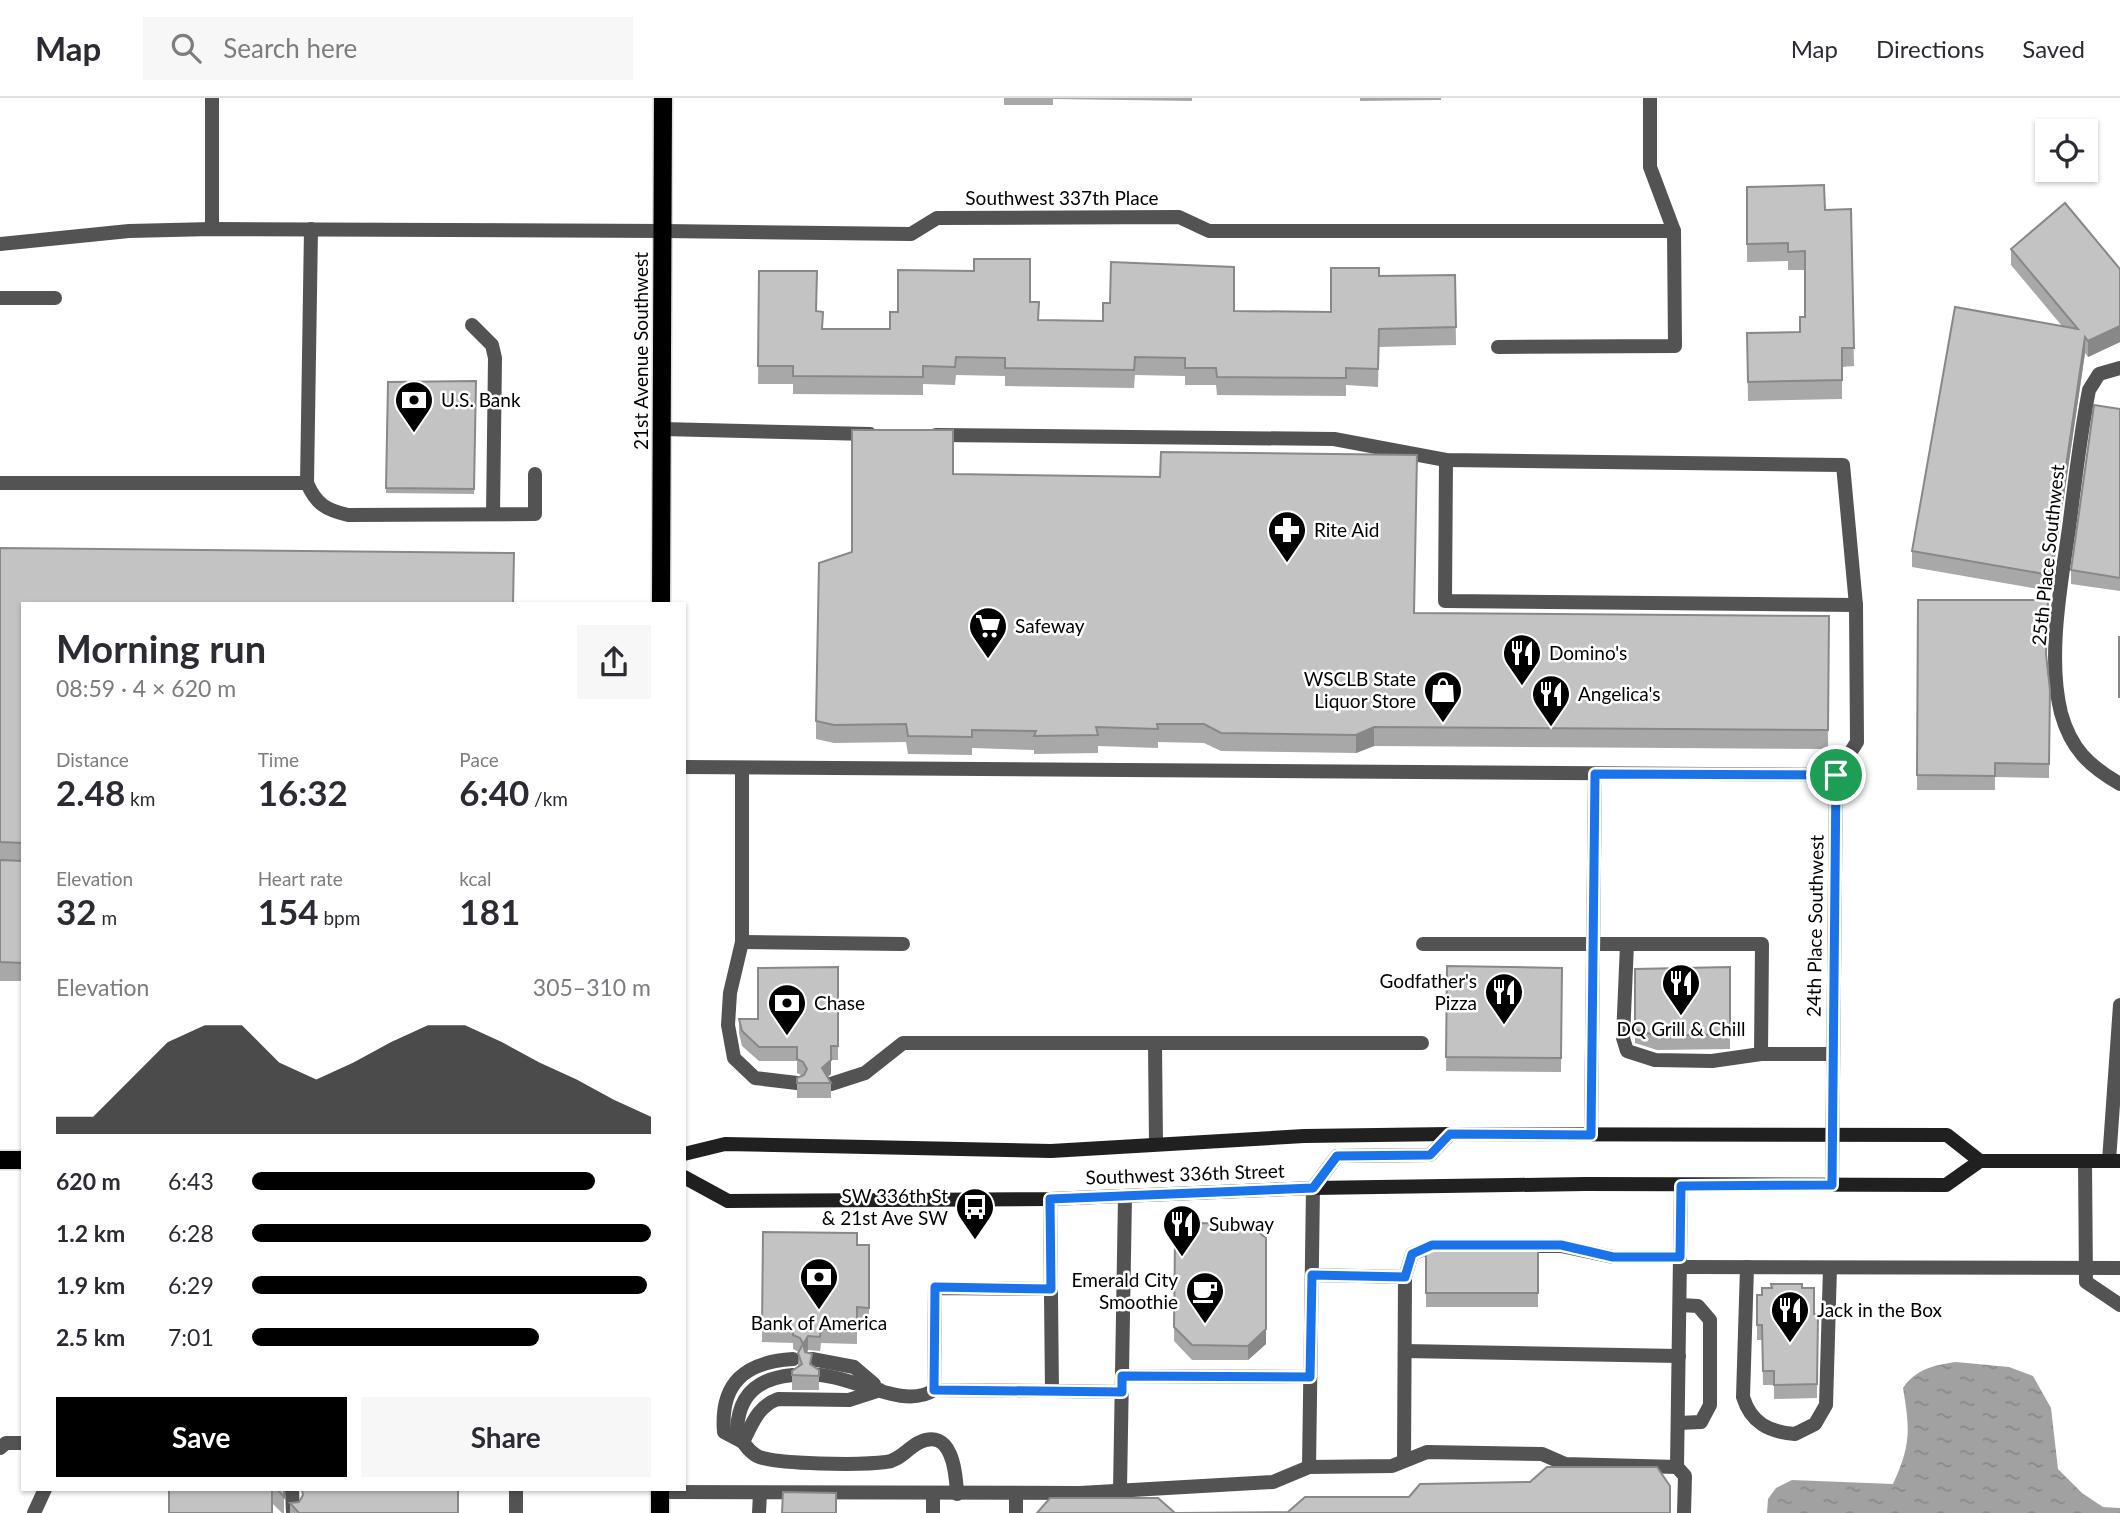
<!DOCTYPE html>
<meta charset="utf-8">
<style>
body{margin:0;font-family:Lato,sans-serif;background:#f7f7f7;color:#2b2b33;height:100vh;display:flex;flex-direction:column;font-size:26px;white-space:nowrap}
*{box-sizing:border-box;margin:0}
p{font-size:23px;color:#7c7c81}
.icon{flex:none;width:38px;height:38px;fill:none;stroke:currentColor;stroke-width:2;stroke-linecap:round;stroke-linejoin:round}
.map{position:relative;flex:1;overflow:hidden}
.sheet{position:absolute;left:21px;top:504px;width:665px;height:889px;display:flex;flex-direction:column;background:#fff;border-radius:0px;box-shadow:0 2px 5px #0004}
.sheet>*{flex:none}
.fabs{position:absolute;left:2035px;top:21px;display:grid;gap:14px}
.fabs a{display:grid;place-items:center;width:63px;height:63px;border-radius:0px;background:#fff;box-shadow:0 2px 5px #0004;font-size:35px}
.pin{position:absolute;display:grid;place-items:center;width:60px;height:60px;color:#fff;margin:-30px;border:4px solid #fff;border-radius:50%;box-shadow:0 2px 7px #0007}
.round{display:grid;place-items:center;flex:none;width:74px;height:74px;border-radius:0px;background:#f7f7f7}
.overview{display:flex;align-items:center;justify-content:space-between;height:119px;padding:0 35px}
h1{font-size:38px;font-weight:700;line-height:52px}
.figures{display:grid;grid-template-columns:repeat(3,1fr);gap:10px;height:119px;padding:7px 35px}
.figures div{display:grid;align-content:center}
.figures b{font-size:35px;font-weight:700}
.figures small{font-size:19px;font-weight:400}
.figures p{font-size:19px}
.chart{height:196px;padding:14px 35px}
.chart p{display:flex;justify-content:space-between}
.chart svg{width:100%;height:126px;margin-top:7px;fill:#000;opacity:.7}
.action{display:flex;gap:14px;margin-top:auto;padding:14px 35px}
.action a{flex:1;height:80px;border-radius:0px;background:#000;color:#fff;font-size:28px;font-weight:700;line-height:80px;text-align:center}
.action a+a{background:#f7f7f7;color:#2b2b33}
ul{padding:0 35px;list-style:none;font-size:23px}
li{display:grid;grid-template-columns:112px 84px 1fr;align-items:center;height:52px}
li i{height:18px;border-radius:9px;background:#000}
header{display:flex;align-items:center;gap:42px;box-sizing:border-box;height:98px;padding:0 35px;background:#fff;border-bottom:2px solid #e1e1e2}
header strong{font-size:33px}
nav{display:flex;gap:38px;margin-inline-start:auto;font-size:24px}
.search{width:490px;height:63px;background:#f7f7f7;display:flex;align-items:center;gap:18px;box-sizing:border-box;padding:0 24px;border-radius:0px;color:#7c7c81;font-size:26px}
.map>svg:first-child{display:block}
.water{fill:url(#water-ripples)}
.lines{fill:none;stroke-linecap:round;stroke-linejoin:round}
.primary-casing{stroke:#dbdbdb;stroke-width:21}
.lane{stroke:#535353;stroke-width:14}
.street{stroke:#535353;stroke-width:14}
.secondary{stroke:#202020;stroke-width:14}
.primary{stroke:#000;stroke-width:18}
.wall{fill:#a8a8a8}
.shaded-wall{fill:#888}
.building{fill:#c3c3c3;stroke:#888;stroke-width:2}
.route-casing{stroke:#fff;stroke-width:14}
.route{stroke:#1a73e8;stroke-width:9}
.labels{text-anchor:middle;stroke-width:5;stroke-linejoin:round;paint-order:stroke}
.street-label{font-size:19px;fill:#000;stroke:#fff}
.poi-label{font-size:19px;fill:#000;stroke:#fff;text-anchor:start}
</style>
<header>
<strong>Map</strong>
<div class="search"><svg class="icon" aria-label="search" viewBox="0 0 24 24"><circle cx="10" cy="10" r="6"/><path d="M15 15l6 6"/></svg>Search here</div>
<nav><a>Map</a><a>Directions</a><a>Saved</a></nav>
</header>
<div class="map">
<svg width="2120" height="1415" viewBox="0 0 2120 1415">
<defs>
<pattern id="water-ripples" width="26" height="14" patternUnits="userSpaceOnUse" patternTransform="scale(1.75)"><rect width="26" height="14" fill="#a1a1a1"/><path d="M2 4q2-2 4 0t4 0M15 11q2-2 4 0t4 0" fill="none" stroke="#898989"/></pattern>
</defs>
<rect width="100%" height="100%" fill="#fff"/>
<!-- water -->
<path class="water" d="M1956,1264l53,5 24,9 18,32 7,61 24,24 21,14 17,1v5h-353l1,-14 8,-11 16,-8 101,4c18,-39 17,-54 10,-96 13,-19 31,-23 53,-26z"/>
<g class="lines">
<defs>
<g id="primary">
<polyline points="661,506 663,0"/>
<polyline points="0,1062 23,1062"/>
<polyline points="660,1415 660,1391"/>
</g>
</defs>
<!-- primary casing -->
<use href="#primary" class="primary-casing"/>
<!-- lane -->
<g class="lane">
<polyline points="212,0 212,131"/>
<path d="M311,131l-4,254c9,21 19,27 41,32l187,-1v-40"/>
<polyline points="0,146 129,133 212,131 663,133"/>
<polyline points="0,200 55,200"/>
<polyline points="472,227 492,247 495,260 493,416"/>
<polyline points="662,331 870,336"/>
<polyline points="936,337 1334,341 1446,362 1843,367 1856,507 1857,644 1836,677 1832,1087"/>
<polyline points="1446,362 1445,503 1856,507"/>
<polyline points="0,385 307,385"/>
<polyline points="684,669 1836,677"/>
<polyline points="742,670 742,844 730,895 728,927 734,960 755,980 797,985"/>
<polyline points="742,844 903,846"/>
<polyline points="1423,846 1762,846 1761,956"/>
<polyline points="1627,846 1623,940 1627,953 1655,962 1712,963 1761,956 1833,956"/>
<polyline points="1155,945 1156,1046"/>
<polyline points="831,986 865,975 903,945 1422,945"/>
<polyline points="1591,1037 1595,676"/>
<polyline points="2085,1063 2086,1184 2120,1207"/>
<polyline points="1050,1101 1052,1293 1122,1294"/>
<polyline points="1680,1169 2120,1170"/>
<path d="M1747,1169l-4,130c8,26 26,35 52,37l20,-10 11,-19 4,-137"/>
<polyline points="1312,1177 1405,1179 1404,1362"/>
<polyline points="1405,1179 1412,1156 1432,1148 1561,1148 1613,1159 1680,1159"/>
<polyline points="1051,1191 935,1190 934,1292 1052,1293"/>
<polyline points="1405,1253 1679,1258"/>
<polyline points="812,1261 854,1269 874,1286"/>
<path d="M793,1277c-35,3 -55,20 -56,56 5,10 10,19 20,25 17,9 107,9 129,6 13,-1 21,-13 32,-19 34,-17 38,29 39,51"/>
<path d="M819,1277c36,2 85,35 115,15"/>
<polyline points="1122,1278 1310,1279"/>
<polyline points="1678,1325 1701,1324 1710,1307 1710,1222 1698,1208 1680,1207"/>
<path d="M743,1344c9,-18 15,-36 35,-43l71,1 31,-10"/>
<path d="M743,1344l-19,-10c-4,-49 21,-70 69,-73"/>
<polyline points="0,1350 6,1345 23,1345"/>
<polyline points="1309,1369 1313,1090"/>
<polyline points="1677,1369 1685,1378 1684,1415"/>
<polyline points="292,1391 293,1415"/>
<polyline points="1120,1392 1125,1099"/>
<polyline points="660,1394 1080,1395 1273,1384 1309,1369 1392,1368 1427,1354 1542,1356 1565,1366 1677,1369 1681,1088"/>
<polyline points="34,1415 45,1391"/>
<polyline points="516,1415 516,1391"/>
<polyline points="759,1415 760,1395"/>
<polyline points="933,1415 933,1396"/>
<polyline points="1016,1415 1016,1396"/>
</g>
<!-- street -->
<g class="street">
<polyline points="663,133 911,136 937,120 1179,119 1209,133 1674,133"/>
<polyline points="1498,249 1675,248 1674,133 1650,69 1650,0"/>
<path d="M2120,270l-21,6 -10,16c-9,46 -14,92 -20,138 -8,56 -22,129 -8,185 10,36 28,53 59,71"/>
<polyline points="2109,1063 2120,907"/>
</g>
<!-- secondary -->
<g class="secondary">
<polyline points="684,1056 725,1046 1051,1053 1304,1038 1450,1036 1947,1037 1980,1063"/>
<polyline points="684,1079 728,1103 1050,1101 1313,1090 1585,1086 1946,1087 1980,1063 2120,1063"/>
<polyline points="1313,1090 1337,1058 1430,1057 1450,1036"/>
</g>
<!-- primary -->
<use href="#primary" class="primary"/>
</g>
<!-- wall -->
<g class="wall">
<polygon points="1004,0 1192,0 1192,3 1053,1 1053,7 1004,7"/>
<polygon points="1360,0 1441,0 1441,2 1360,3"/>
<polygon points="1747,89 1825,112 1851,111 1854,268 1842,269 1842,301 1748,303 1747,235 1800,234 1805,219 1805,172 1788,172 1788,163 1747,164"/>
<polygon points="2011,151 2120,171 2120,244 2088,259 2085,255 2050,493 1912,469 1912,453 2062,228 2011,167"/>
<polygon points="759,173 816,213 823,231 890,231 898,214 1030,204 1039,222 1103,223 1234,213 1331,214 1379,178 1455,177 1456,247 1379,249 1378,289 1346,287 1346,298 1217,297 1216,287 1185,287 1185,278 1135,277 1134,290 1005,288 1005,278 956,277 955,287 923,286 923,297 793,296 793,286 758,286"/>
<polygon points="476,283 474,396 386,395 388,284"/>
<polygon points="2120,311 2120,493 2071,486 2071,472"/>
<polygon points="953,376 1415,515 1829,518 1828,651 1374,648 1356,655 1221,653 1204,645 1158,644 1158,650 1098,648 1098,655 1034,656 1034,652 972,650 972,657 908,656 906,644 834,645 816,641 816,623 852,454"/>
<polygon points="0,450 23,506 23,883 0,883"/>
<polygon points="1918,502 2048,516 2046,560 2050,592 2049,680 1995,679 1995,692 1917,692"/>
<polygon points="1447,868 1562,870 1561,974 1446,973"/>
<polygon points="838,869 838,962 831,962 831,976 827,979 831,985 831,1000 797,1000 797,980 803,978 797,975 797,963 759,963 742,948 739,935 739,921 758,921"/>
<polygon points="1730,869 1730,951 1657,952 1635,945 1635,871"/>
<polygon points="763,1134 857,1147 869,1147 869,1224 857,1223 857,1246 821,1245 820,1253 808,1252 807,1254 812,1267 819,1272 819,1292 792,1292 792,1273 798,1268 799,1254 793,1251 793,1245 762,1244"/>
<polygon points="1175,1141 1266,1246 1248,1262 1192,1262 1174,1243"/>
<polygon points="1538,1148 1538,1209 1426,1209 1426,1149"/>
<polygon points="1802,1190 1814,1216 1818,1216 1817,1300 1774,1301 1774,1287 1763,1287 1762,1242 1757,1242 1757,1212 1762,1197"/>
<polygon points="169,1391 284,1391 284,1415 282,1415 272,1405"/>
<polygon points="302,1391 458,1391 458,1415 290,1415 290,1405 299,1404 302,1398"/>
</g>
<!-- shaded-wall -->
<g class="shaded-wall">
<polygon points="2120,228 2120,244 2088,259 2088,243"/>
<polygon points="2085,239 2085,255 2050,493 2050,477"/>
<polygon points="1374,629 1374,648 1356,655 1356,637"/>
<polygon points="831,962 831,976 822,985 822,970"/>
<polygon points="1266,1140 1266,1246 1248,1262 1248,1248"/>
<polygon points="808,1238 808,1252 803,1261 803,1246"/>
</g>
<!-- building -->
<g class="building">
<polygon points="1824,87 1825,112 1851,111 1854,250 1842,250 1842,282 1748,284 1747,235 1800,234 1800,219 1805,219 1805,153 1788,154 1788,145 1747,146 1747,89"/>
<polygon points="2065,105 2120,171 2120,228 2088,243 2085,239 2050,477 1912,453 1955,209 2078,231 2011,151"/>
<polygon points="974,161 1030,161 1030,204 1039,204 1038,222 1103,223 1103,205 1110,205 1111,164 1234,169 1234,213 1331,214 1331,170 1379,170 1379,178 1455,177 1456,229 1379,231 1378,271 1346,270 1346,280 1217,279 1216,270 1185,270 1185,260 1135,259 1134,272 1005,270 1005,260 956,259 955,269 923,268 923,279 793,278 793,268 758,268 759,173 817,173 816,213 823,214 822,231 890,231 890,214 898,214 898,172 974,173"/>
<polygon points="476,283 474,391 386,390 388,284"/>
<polygon points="2094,307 2120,311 2120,480 2071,472"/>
<polygon points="852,332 953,332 953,376 1160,379 1161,354 1417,357 1414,515 1829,518 1828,632 1374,629 1356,637 1221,635 1204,626 1157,626 1158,631 1096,629 1098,637 1034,638 1036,633 972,632 972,639 908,638 906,626 834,627 816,623 819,465 852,454"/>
<polygon points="0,450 514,455 513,506 23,506 23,745 0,744"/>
<polygon points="1918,502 2048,502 2046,556 2050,592 2049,666 1995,665 1995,678 1917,677"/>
<rect x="2119" y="539" width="1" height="60"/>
<polygon points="0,762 23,763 23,865 0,864"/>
<polygon points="1447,868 1562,870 1561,960 1446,959"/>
<polygon points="838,869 838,948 831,948 831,962 822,970 831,985 797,985 797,980 804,977 807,971 803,964 797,961 797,949 759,949 742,933 739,921 758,921 758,870"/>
<polygon points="1730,869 1730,936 1657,938 1635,931 1635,871"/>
<polygon points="1191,1125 1248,1126 1266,1140 1266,1231 1248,1248 1192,1247 1174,1229 1175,1141"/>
<polygon points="763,1134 857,1135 857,1147 869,1147 869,1210 857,1209 857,1231 821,1231 820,1239 808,1238 803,1246 800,1240 793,1237 793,1231 762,1230"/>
<polygon points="1462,1143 1495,1143 1495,1148 1538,1148 1538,1195 1426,1195 1426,1149 1462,1149"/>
<polygon points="1771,1186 1802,1186 1802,1190 1814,1190 1814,1216 1818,1216 1817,1286 1774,1287 1774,1273 1763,1273 1762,1227 1757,1227 1757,1197 1762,1197 1762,1190 1772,1190"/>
<polygon points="803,1246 805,1254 812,1256 810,1266 819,1272 819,1278 792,1277 792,1273 802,1266 798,1255"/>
<polygon points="1547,1369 1657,1369 1670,1388 1670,1415 1037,1415 1050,1400 1158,1400 1175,1415 1288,1414 1305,1399 1409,1399 1420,1386 1530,1384"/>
<rect x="169" y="1391" width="103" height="24"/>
<polygon points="277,1391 284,1391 284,1399"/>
<polygon points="302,1391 458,1391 458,1415 299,1415 290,1405 299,1404 303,1397"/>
<polygon points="783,1394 836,1395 836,1415 782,1415"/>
</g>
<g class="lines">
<defs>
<polygon id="route" points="1595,676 1836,677 1832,1087 1681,1088 1680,1159 1613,1159 1561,1147 1432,1147 1412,1156 1405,1179 1312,1177 1310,1279 1122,1278 1122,1294 934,1292 935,1189 1051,1191 1050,1101 1313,1090 1337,1058 1430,1057 1450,1036 1591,1037"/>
</defs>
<!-- route casing -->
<use href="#route" class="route-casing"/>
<!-- route -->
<use href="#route" class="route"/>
</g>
<!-- icons -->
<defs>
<symbol id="bank-pin" viewBox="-11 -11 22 30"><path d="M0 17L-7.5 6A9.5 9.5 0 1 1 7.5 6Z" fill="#000" stroke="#fff"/><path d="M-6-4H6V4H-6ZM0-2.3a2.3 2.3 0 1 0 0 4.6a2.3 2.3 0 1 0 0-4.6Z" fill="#fff"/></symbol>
<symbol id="pharmacy-pin" viewBox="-11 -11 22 30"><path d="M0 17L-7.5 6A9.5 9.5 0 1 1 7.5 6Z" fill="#000" stroke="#fff"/><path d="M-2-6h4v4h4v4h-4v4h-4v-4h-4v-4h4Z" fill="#fff"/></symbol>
<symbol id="supermarket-pin" viewBox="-11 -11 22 30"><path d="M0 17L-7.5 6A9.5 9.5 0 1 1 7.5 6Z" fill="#000" stroke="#fff"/><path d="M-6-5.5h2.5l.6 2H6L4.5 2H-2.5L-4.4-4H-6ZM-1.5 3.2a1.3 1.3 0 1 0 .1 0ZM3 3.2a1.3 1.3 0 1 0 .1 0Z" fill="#fff"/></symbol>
<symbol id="restaurant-pin" viewBox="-11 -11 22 30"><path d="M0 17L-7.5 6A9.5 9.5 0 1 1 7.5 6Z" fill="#000" stroke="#fff"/><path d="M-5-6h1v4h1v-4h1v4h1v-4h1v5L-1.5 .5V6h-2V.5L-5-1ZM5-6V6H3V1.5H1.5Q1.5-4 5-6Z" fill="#fff"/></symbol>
<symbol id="shop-pin" viewBox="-11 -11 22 30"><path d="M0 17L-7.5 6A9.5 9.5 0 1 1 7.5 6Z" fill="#000" stroke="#fff"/><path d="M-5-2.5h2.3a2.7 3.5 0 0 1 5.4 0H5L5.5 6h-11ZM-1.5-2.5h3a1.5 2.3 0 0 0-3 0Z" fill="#fff"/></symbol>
<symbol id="bus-pin" viewBox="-11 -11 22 30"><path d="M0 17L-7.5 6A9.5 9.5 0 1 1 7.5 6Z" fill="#000" stroke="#fff"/><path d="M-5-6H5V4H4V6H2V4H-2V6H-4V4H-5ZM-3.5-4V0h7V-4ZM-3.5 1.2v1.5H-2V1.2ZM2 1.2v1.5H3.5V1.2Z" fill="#fff"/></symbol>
<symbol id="cafe-pin" viewBox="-11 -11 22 30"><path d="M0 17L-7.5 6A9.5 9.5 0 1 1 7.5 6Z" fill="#000" stroke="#fff"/><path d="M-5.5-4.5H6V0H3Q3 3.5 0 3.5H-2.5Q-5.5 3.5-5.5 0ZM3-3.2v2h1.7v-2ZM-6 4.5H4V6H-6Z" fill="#fff"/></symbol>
</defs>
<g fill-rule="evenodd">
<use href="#bank-pin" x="392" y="280" width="44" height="60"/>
<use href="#pharmacy-pin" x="1265" y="410" width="44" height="60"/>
<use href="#supermarket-pin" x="966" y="506" width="44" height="60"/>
<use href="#restaurant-pin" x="1500" y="533" width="44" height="60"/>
<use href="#shop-pin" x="1421" y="570" width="44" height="60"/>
<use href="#restaurant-pin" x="1529" y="574" width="44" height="60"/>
<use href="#restaurant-pin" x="1659" y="863" width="44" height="60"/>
<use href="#restaurant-pin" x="1482" y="872" width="44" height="60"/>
<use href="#bank-pin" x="765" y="883" width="44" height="60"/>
<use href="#bus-pin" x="953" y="1087" width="44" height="60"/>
<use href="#restaurant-pin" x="1160" y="1104" width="44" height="60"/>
<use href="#bank-pin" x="797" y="1157" width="44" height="60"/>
<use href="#cafe-pin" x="1183" y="1171" width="44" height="60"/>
<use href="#restaurant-pin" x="1768" y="1190" width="44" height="60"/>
</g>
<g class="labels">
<!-- street labels -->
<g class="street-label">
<text x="1062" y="107">Southwest 337th Place</text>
<text transform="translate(641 253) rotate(-90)" y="7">21st Avenue Southwest</text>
<text transform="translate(2048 457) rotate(-84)" y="7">25th Place Southwest</text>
<text transform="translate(1815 828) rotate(-89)" y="7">24th Place Southwest</text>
<text transform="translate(1185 1076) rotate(-2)" y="7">Southwest 336th Street</text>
</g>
<!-- poi labels -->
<g class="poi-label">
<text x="441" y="309">U.S. Bank</text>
<text x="1314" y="439">Rite Aid</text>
<text x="1015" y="535">Safeway</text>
<text x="1549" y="562">Domino's</text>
<text x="1416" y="588" text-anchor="end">WSCLB State<tspan x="1416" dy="22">Liquor Store</tspan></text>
<text x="1578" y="603">Angelica's</text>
<text x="1477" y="890" text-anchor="end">Godfather's<tspan x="1477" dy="22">Pizza</tspan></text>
<text x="814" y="912">Chase</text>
<text x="1681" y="938" text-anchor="middle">DQ Grill &amp; Chill</text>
<text x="948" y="1105" text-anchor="end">SW 336th St<tspan x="948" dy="22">&amp; 21st Ave SW</tspan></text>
<text x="1209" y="1133">Subway</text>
<text x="1178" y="1189" text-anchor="end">Emerald City<tspan x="1178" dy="22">Smoothie</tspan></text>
<text x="1817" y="1219">Jack in the Box</text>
<text x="819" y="1232" text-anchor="middle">Bank of America</text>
</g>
</g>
</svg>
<div class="fabs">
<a><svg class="icon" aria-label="locate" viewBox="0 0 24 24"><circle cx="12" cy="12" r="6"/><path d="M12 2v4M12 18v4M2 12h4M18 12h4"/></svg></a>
</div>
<div class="pin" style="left:1836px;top:677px;background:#1e9e55"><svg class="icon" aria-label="arrive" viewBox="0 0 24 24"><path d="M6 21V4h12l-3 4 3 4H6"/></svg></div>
<section class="sheet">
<div class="overview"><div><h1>Morning run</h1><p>08:59 · 4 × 620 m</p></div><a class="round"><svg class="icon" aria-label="share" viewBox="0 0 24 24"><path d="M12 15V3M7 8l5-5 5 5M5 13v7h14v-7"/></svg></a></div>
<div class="figures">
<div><p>Distance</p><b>2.48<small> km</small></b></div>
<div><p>Time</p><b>16:32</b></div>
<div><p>Pace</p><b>6:40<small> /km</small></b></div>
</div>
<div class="figures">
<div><p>Elevation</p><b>32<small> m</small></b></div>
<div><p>Heart rate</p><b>154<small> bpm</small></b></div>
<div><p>kcal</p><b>181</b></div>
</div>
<div class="chart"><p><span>Elevation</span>305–310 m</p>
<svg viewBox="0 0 160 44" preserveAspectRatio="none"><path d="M0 44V38L10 38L20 25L30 12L40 6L50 6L60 19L70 25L80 19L90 12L100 6L110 6L120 12L130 19L140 25L150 32L160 38V44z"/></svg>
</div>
<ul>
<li><b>620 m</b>6:43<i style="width:86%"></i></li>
<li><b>1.2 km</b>6:28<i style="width:100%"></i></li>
<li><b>1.9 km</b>6:29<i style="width:99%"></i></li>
<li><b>2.5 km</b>7:01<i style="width:72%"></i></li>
</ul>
<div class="action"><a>Save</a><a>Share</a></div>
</section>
</div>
